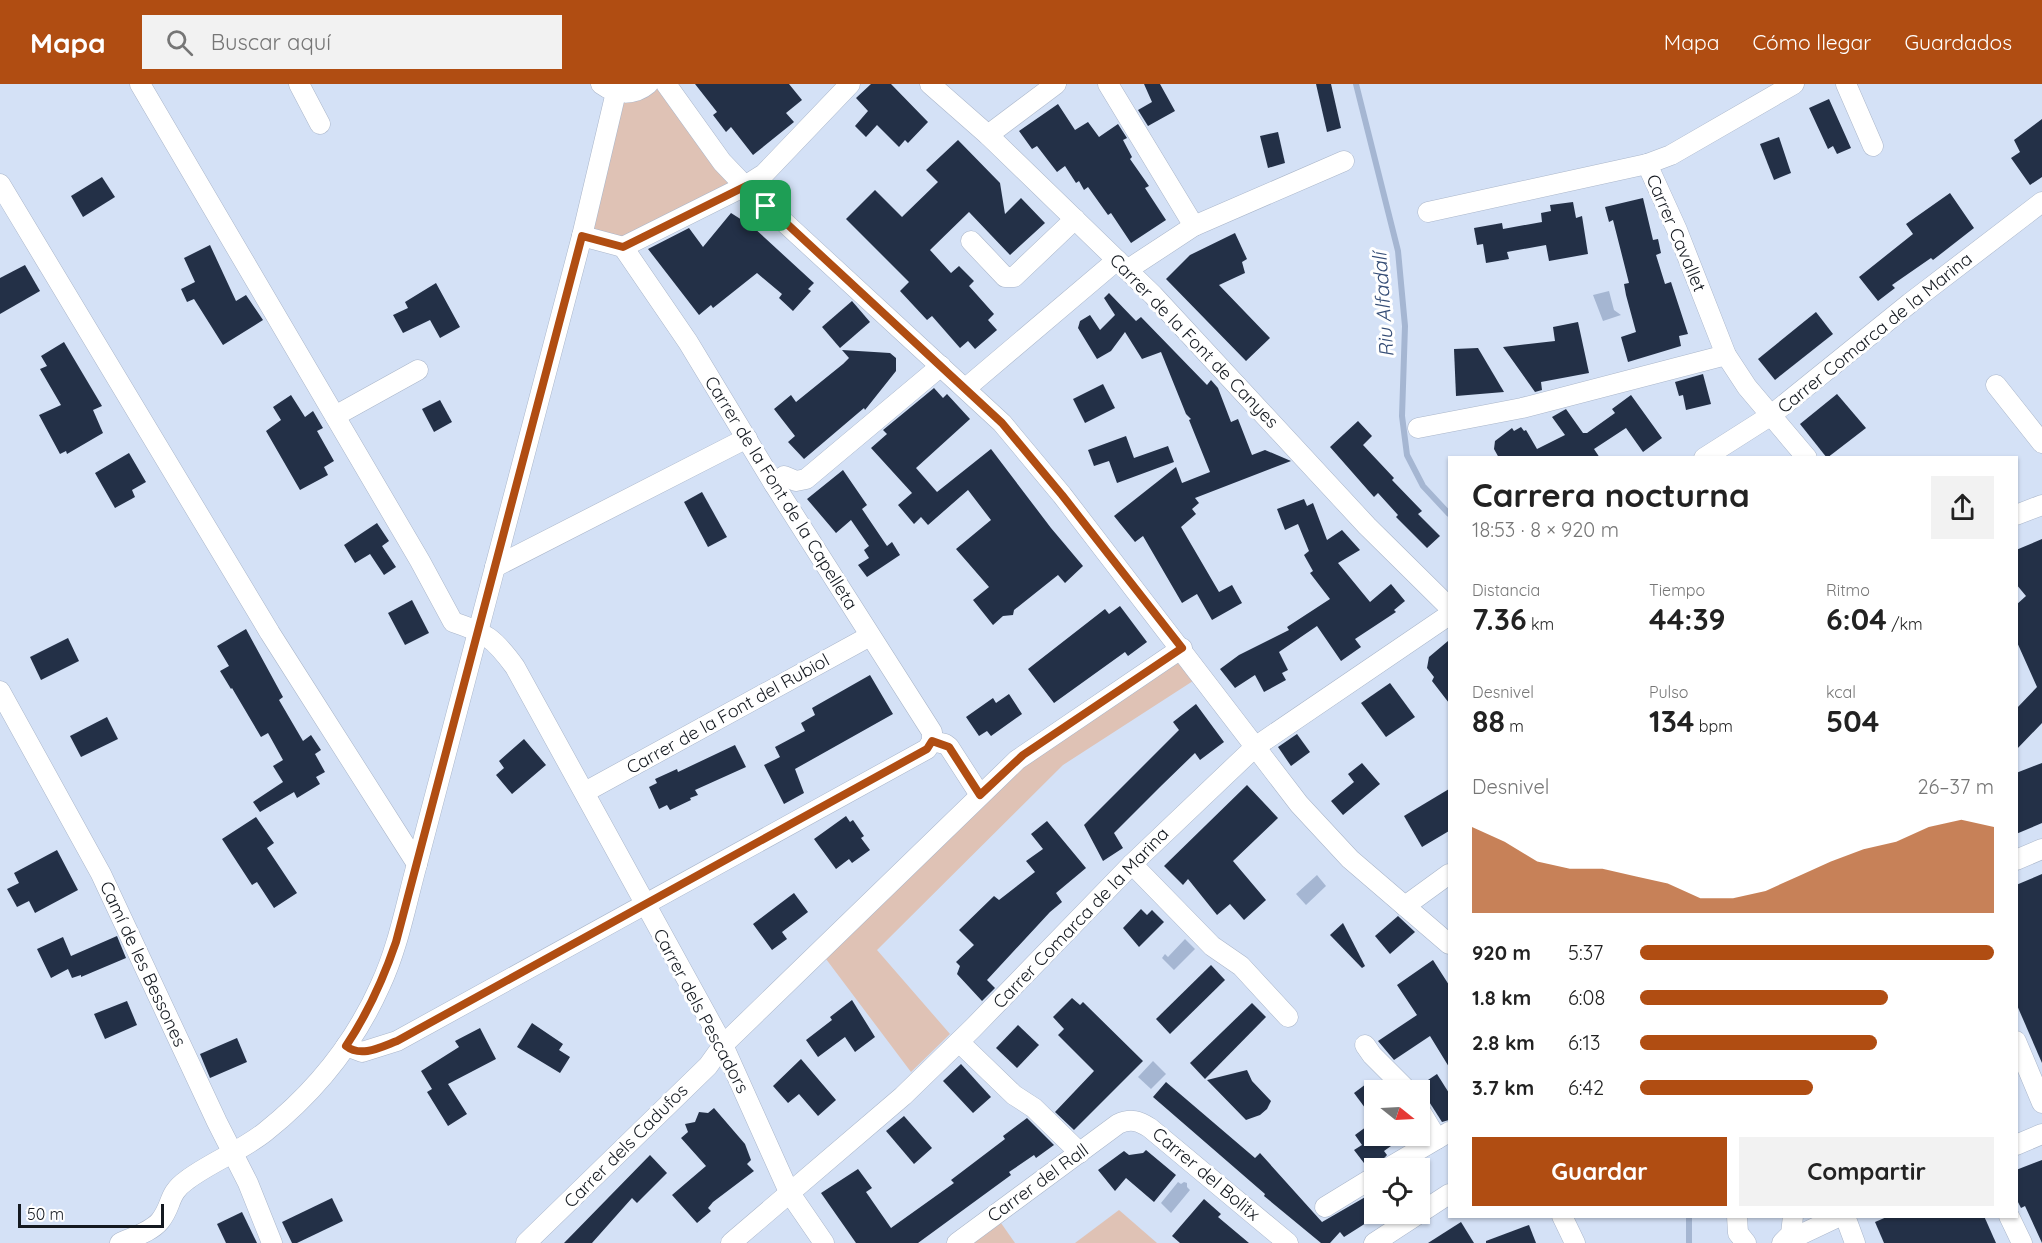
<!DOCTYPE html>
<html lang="es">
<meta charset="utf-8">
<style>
body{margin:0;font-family:Quicksand,sans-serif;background:#f2f2f2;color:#222;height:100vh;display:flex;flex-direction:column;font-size:22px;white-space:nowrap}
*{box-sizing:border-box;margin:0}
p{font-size:20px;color:#767676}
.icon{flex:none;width:33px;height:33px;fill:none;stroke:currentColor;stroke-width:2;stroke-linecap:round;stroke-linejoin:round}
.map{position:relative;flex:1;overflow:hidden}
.sheet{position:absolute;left:1448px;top:372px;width:570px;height:762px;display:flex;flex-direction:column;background:#fff;border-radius:0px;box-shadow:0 2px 4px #0004}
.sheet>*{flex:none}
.needle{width:39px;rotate:108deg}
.buttons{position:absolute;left:1364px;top:996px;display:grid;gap:12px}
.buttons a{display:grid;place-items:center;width:66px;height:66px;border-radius:0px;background:#fff;box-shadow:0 2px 4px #0004;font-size:30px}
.scale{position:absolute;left:18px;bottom:15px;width:146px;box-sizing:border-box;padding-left:6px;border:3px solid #141920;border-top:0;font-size:16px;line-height:21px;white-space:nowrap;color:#141920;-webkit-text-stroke:4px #fff;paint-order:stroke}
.pin{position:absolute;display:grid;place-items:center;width:51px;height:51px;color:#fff;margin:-26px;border-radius:12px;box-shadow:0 3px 9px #0006}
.round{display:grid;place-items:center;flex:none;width:63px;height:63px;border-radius:0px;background:#f2f2f2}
.summary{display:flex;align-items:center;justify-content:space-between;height:102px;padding:0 24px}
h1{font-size:33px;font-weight:700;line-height:45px}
.metrics{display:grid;grid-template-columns:repeat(3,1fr);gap:9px;height:102px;padding:6px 24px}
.metrics div{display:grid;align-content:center}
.metrics b{font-size:30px;font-weight:700}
.metrics small{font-size:16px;font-weight:400}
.metrics p{font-size:16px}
.chart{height:168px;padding:12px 24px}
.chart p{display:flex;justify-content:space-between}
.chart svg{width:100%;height:108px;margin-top:6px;fill:#b04d12;opacity:.7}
.action{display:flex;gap:12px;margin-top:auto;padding:12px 24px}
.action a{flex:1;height:69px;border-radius:0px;background:#b04d12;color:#fff;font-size:24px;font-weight:700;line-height:69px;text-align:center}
.action a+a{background:#f2f2f2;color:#222}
ul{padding:0 24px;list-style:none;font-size:20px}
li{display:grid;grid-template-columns:96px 72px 1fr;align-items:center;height:45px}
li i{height:15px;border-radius:8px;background:#b04d12}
header{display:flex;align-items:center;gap:36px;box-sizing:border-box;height:84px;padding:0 30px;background:#b04d12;color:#fff}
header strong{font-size:28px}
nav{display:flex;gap:33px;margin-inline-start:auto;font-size:21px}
.search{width:420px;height:54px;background:#f2f2f2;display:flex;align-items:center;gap:15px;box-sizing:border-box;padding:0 21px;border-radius:0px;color:#767676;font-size:22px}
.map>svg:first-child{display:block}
.green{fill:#dfc2b5}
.water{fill:#a5b6d2}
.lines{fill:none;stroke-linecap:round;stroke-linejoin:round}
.stream{stroke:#a5b6d2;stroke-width:6}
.building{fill:#233047}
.minor-casing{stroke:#aab6ca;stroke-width:21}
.minor{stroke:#fff;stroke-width:20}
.route-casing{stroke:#fff;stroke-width:12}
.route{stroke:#b04d12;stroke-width:8}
.labels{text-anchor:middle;stroke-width:6;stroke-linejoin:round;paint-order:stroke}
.street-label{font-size:18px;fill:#141920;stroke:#fff}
.water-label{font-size:20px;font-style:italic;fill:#344c75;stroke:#fff}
</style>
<header>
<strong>Mapa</strong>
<div class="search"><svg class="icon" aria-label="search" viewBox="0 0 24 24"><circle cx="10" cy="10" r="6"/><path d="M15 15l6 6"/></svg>Buscar aquí</div>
<nav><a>Mapa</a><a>Cómo llegar</a><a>Guardados</a></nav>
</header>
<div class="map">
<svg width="2042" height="1159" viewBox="0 0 2042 1159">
<rect width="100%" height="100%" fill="#d4e1f6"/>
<!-- green -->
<g class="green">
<polygon points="662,0 742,102 624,161 585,151 617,10"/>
<polygon points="1176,576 1193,597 1063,681 877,866 950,950 911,988 826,875 1019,683"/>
<polygon points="1119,1126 1157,1159 1075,1159"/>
<polygon points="1001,1139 1015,1159 973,1159"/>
</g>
<!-- water -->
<g class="water">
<polygon points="1609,207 1614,226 1621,231 1603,237 1593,211"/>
<polygon points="1317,791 1326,802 1306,821 1296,810"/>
<polygon points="1185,855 1195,865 1174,886 1162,874 1165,870 1168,873"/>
<polygon points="1153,977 1166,990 1151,1005 1138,993"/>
<polygon points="1178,1098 1181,1100 1184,1098 1187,1099 1187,1103 1190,1106 1171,1129 1161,1119"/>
</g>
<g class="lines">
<!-- stream -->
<g class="stream">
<polyline points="1356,0 1398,167 1405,242 1402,332 1407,371 1423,402 1449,430"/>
<polyline points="1689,1159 1689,1132"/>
</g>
</g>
<!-- building -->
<g class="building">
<polygon points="695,0 789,0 802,16 786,29 794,38 753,71 731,43 726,48 713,31 717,28"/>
<polygon points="871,0 891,0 928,38 908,59 905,56 899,63 877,41 866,53 855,42 868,27 856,14"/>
<polygon points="1144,0 1160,0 1175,27 1148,42 1138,26 1152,18"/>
<polygon points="1316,0 1331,0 1341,44 1327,48"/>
<polygon points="1829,15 1851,64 1837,70 1833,62 1828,65 1809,24"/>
<polygon points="1058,20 1075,46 1088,38 1099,53 1118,40 1127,54 1123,56 1132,73 1130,75 1149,102 1145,104 1166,136 1131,159 1111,129 1108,131 1088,103 1084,106 1079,97 1076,99 1065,82 1057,88 1037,62 1032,65 1019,47"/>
<polygon points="2042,35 2042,93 2030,101 2011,74 2020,68 2014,56"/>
<polygon points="1278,48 1285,79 1268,84 1260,52"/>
<polygon points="1779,53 1791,89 1774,96 1760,60"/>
<polygon points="958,56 1000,99 1005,130 1021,114 1045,139 1010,171 969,128 930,166 951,189 959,182 974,197 969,202 994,230 988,236 997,246 975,265 968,257 960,264 932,232 927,236 900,207 909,198 846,135 875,106 902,133 938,98 926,86"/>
<polygon points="102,93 115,113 83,133 71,112"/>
<polygon points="1950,109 1974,144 1933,176 1931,174 1892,201 1895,204 1878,217 1859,193 1913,150 1906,140"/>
<polygon points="1643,114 1653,156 1658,155 1661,169 1656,171 1665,200 1671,198 1688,250 1679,252 1681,262 1628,278 1621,253 1636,248 1626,211 1624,200 1629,199 1613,136 1609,138 1605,123"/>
<polygon points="1573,118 1576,134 1582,132 1588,170 1549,177 1546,161 1507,168 1509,175 1486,179 1483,160 1477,161 1474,144 1502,139 1503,145 1542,138 1541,129 1551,127 1550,121"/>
<polygon points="731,129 753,143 814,199 808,205 811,207 793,227 779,214 782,210 757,189 713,224 711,221 699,231 648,165 689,144 703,163"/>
<polygon points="1235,149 1247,175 1242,178 1245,189 1219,201 1270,254 1246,277 1166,195 1190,171"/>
<polygon points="210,161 236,217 246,211 263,236 223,261 194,215 187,218 181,205 195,198 184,174"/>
<polygon points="25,181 40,207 0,230 0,194"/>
<polygon points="436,199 460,243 440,254 430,236 403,249 393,231 408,224 405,218"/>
<polygon points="1109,209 1136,237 1141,233 1207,301 1211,296 1218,304 1231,338 1238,335 1252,371 1265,366 1291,377 1195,414 1199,419 1192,425 1196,430 1181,443 1219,508 1232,501 1242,519 1212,536 1197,510 1182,519 1143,452 1135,458 1114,432 1176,383 1182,399 1210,388 1189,336 1191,335 1186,330 1161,268 1142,275 1125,248 1111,267 1097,275 1078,244 1080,237 1090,231 1100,246 1115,231 1104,214"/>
<polygon points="852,217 870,238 840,264 822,243"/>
<polygon points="1816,228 1833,250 1775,296 1758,275"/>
<polygon points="1578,238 1589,289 1541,298 1542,306 1535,308 1503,263 1555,257 1553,243"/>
<polygon points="64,258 102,322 93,326 103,349 67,370 66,367 60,370 39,331 61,321 40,285 47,282 41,272"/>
<polygon points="1478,264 1504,308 1456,312 1454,265"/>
<polygon points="842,266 890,269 896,274 896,287 865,326 864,324 804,375 788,358 795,352 774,325 791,311 796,318 843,280 849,274"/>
<polygon points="1703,290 1711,320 1686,326 1683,311 1679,312 1675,298"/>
<polygon points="1103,300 1115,324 1085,339 1073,315"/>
<polygon points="934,304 943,314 947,310 970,335 916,384 937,408 991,365 1051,444 1083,482 1065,499 1058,491 1014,526 1013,531 1003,532 993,541 973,516 989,503 956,465 991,436 968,406 928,441 921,433 914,440 898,421 912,409 871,364 887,350 883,346"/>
<polygon points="1837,310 1866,344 1827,374 1800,340"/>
<polygon points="291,311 305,333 313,327 323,344 317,347 334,377 324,383 328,391 300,406 266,347 281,336 273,323"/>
<polygon points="1631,311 1662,354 1643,368 1626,344 1594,365 1600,374 1499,374 1494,365 1495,357 1512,344 1514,347 1521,343 1524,347 1526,346 1537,365 1565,351 1552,333 1566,325 1583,349 1587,349 1615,329 1612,325"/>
<polygon points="440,316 452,338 434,348 422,325"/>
<polygon points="1358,337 1372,352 1363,361 1394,394 1392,396 1422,427 1418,430 1440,452 1427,464 1396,433 1398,431 1378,409 1374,413 1330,363"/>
<polygon points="1126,352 1134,374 1168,362 1174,378 1117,399 1109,377 1094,382 1088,366"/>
<polygon points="129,369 146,398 132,406 135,413 115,424 95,389"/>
<polygon points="843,386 867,421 862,425 887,462 892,458 900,471 867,493 858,481 869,474 864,466 869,462 851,436 836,449 807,415"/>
<polygon points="702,408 727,453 708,463 684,418"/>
<polygon points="1304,415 1307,422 1313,419 1327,456 1342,446 1360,466 1338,479 1370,518 1391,500 1405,517 1394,526 1396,528 1355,555 1361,563 1341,577 1317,542 1279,568 1288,586 1282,589 1286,596 1264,608 1255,591 1235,604 1220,585 1239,571 1289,546 1287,543 1330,515 1310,489 1313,487 1304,471 1309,467 1298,440 1285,446 1277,425"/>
<polygon points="377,439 389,457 382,462 396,483 384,491 370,470 355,479 344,461"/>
<polygon points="2042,455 2042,639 2016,666 2016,625 2037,603 2016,556 2016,521 2026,512 2016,500 2016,466"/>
<polygon points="412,516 429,549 405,561 388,529"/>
<polygon points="1120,522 1147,558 1128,572 1125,568 1054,619 1028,585 1105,525 1109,530"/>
<polygon points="246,545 283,613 279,616 303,657 311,651 321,666 315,670 325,688 316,693 320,700 297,714 294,708 260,728 253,718 283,698 273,682 283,676 268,649 261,653 232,604 231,605 220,587 229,582 217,562"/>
<polygon points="68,554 79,577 41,596 30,573"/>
<polygon points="1448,557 1449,557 1449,619 1432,597 1434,593 1427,584 1429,573"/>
<polygon points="870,591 893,630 795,685 804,709 784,720 764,681 780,673 775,663 805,647 801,639 815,631 812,624"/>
<polygon points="1390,599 1415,633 1386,653 1361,619"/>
<polygon points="1009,610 1022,630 991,652 987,647 979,652 966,633 993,614 996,619"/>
<polygon points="1196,620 1224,658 1200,676 1195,669 1160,703 1114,749 1123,764 1103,777 1084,741 1179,646 1173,638"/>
<polygon points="107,633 118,655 81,673 70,652"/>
<polygon points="1297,650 1310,668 1291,682 1278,663"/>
<polygon points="524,655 546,681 512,710 496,691 504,684 499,677"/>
<polygon points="735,661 746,683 695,706 698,711 690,714 691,716 670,726 667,721 659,725 649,703 657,699 655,695 677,685 678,688"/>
<polygon points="1362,679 1380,700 1343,731 1331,717 1354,698 1348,690"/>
<polygon points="2042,679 2042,739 2016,750 2016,689"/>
<polygon points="1247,701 1278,734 1233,777 1266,816 1244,836 1230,820 1217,831 1188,795 1183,801 1164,782"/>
<polygon points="1449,705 1449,747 1422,763 1404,732"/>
<polygon points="846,732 850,738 853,736 864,752 861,754 870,766 852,779 849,775 836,785 814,755"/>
<polygon points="256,733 274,759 267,764 297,809 274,824 257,798 252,801 222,755"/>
<polygon points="1047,737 1086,784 1056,809 1062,818 1050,828 987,896 995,904 982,917 957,890 960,882 956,878 974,861 959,846 994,812 999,816 1035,788 1026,777 1043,765 1031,750"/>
<polygon points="57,766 78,806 35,829 29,817 17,823 7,805 19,799 14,789"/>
<polygon points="2042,790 2042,979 2016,919 2016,801"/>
<polygon points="794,809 808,828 782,848 787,855 772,866 753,840"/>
<polygon points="1141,825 1147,831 1152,826 1164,838 1139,863 1123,844"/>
<polygon points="1398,832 1415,848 1390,870 1375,852"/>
<polygon points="1343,839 1365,882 1362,884 1330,851"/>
<polygon points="117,852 126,874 81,893 81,891 72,894 68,885 51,894 37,865 63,853 71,872"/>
<polygon points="1433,876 1449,901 1449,983 1430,952 1394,976 1378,957 1417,931 1397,901"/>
<polygon points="1211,881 1225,896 1170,950 1156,935"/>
<polygon points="1072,914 1080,921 1083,918 1143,977 1074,1046 1055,1028 1094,987 1058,951 1064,945 1053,933"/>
<polygon points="852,916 875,953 855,968 845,953 818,973 806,956 832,936 830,933"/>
<polygon points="127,917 137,941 105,955 94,930"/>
<polygon points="1252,919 1266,933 1205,995 1190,979"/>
<polygon points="532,939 563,960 559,966 570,973 560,989 517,963"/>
<polygon points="1018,941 1039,961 1017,984 996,964"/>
<polygon points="480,944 496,975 448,1000 467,1030 448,1042 427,1008 432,1005 421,987 459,963 455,957"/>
<polygon points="237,954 247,978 210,994 200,970"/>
<polygon points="801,975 836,1016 818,1032 799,1010 788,1019 773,1002"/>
<polygon points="961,980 991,1013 973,1029 943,997"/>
<polygon points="1247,986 1252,997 1271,1017 1267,1025 1260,1031 1246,1036 1207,996"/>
<polygon points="1437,990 1449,1009 1449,1036 1442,1038 1419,1002"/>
<polygon points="1166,998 1255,1074 1260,1069 1322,1138 1374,1108 1374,1134 1344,1153 1340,1148 1330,1159 1321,1159 1264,1112 1265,1110 1153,1013"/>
<polygon points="1366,1000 1374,1011 1374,1036 1354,1009"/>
<polygon points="714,1024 745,1060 751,1076 747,1080 754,1087 713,1118 708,1124 711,1127 697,1139 672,1111 706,1082 681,1054 688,1048 685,1040 695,1038 699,1028 708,1029"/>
<polygon points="904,1032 932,1064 914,1080 886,1047"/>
<polygon points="1027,1034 1054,1061 1036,1074 1034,1071 1009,1088 1011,1091 918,1159 856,1159 821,1109 858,1085 872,1104 866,1108 891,1144 954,1099 951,1096 1005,1055 1003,1052"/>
<polygon points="1374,1037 1374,1052 1405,1052 1384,1067 1387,1071 1377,1082 1367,1083 1354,1066 1362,1061 1355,1051"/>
<polygon points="1146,1066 1176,1091 1154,1118 1126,1094 1115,1107 1098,1086 1124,1067 1129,1071 1143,1069"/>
<polygon points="650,1071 667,1089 637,1119 632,1114 592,1159 564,1159"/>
<polygon points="2042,1076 2042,1159 2025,1122 2021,1124 2016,1114 2016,1086"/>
<polygon points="332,1114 343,1137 297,1159 292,1159 282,1138"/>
<polygon points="1204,1115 1221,1130 1218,1133 1249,1159 1180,1159 1172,1152"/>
<polygon points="242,1128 257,1159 226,1159 217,1140"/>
<polygon points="1889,1132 1984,1132 1996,1159 1884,1159 1875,1138"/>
<polygon points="1461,1138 1474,1159 1428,1159"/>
<polygon points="1529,1141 1536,1159 1486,1159 1486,1157"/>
</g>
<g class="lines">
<defs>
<g id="minor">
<path d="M140,0l280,477 33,61c33,11 41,16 62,45l208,378 66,147 35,51"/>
<polyline points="299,0 320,40"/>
<path d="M601,0c15,11 33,12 47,0"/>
<polyline points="666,0 722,78 745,102 1002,339 1062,411 1299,720 1350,775 1449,860"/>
<polyline points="930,0 988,51 1153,211 1367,442 1449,523"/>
<polyline points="1108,0 1194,142"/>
<polyline points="1846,0 1873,62"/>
<polyline points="988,51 1056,0"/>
<polyline points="1647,80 1671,71 1794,0"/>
<polyline points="0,100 270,549 417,780"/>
<polyline points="1428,128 1647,80 1677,146 1726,271 1747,303 1807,374"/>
<polyline points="582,152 623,163"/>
<polyline points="971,157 1005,193 1014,193 1075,135"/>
<polyline points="623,163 745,102 764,90 850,0"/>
<polyline points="1127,186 1194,142 1344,77"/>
<polyline points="1996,301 2042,359"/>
<polyline points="966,304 1117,176"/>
<polyline points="335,332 418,286"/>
<polyline points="1418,344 1522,324 1726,271"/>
<polyline points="1704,374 1770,332 1910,219 2042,118"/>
<polyline points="774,400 784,392 796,397 806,395 941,282"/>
<polyline points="2016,431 2042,421"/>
<polyline points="495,483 747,354"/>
<polyline points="0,607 101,790 217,1038 248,1099 272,1159"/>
<polyline points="932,657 945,660 949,663 980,711"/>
<polyline points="585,708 870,552"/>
<polyline points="2016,776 2042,765"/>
<polyline points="1132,780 1212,862 1241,882 1288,933"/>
<polyline points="1405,822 1449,790"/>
<polyline points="2016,957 2042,1019"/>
<polyline points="959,958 1014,1011 1034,1024 1080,1069"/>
<polyline points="1365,961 1372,971 1407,1006"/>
<polyline points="346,962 362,968 397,957 927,665 932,657 932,648 774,400 688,258 623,163"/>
<polyline points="1419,1025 1437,1055"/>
<polyline points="2016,1061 2042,1050"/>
<polyline points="1388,1084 1449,1048"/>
<polyline points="1325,1123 1374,1093"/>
<polyline points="1562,1132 1575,1159"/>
<polyline points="1737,1132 1738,1149 1746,1159"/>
<polyline points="1845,1132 1855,1159"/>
<polyline points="2009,1132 2022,1159"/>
<polyline points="1785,1158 1840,1132"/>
<path d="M120,1159c13,-6 31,-11 40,-22 13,-16 7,-27 27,-41 24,-18 54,-29 78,-48 49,-39 89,-88 115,-146 18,-38 26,-82 37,-122l165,-628 34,-144"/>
<polyline points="526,1159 708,982 723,961 1017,676 1182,564"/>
<polyline points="731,1159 903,1012 973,944 1132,780 1255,663 1449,531"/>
<path d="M957,1159l161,-119c13,-6 21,-3 32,4l138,115"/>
<polyline points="1374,1159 1449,1110"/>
<polyline points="1782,1159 1791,1150 1793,1132"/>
</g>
</defs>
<!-- minor casing -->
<use href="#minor" class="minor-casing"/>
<!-- minor -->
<use href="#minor" class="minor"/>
</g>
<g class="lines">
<defs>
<path id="route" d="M746,102l256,237 60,72 120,153 -159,107 -43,40 -31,-48 -17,-6 -5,8 -530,292c-16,6 -36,17 -51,5 22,-33 37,-66 50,-104l186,-706 41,11z"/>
</defs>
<!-- route casing -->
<use href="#route" class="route-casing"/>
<!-- route -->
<use href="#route" class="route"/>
</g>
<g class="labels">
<!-- street labels -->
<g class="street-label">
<text transform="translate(1676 149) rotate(67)" y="6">Carrer Cavallet</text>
<text transform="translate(1875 249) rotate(-39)" y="6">Carrer Comarca de la Marina</text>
<text transform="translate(1194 257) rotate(46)" y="6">Carrer de la Font de Canyes</text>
<text transform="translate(781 409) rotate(58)" y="6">Carrer de la Font de la Capelleta</text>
<text transform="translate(728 630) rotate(-29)" y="6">Carrer de la Font del Rubiol</text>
<text transform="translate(1081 834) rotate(-46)" y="6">Carrer Comarca de la Marina</text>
<text transform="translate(143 880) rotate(65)" y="6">Camí de les Bessones</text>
<text transform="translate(701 927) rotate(62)" y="6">Carrer dels Pescadors</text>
<text transform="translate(626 1062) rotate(-45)" y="6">Carrer dels Cadufos</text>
<text transform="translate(1206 1090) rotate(40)" y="6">Carrer del Bolitx</text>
<text transform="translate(1038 1099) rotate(-36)" y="6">Carrer del Rall</text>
</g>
<!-- water labels -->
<g class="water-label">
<text transform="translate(1383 221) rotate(-94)" y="7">Riu Alfadalí</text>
</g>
</g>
</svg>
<div class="buttons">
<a><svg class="needle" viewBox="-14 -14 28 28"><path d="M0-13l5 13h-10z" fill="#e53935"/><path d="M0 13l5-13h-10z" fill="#767676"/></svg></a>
<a><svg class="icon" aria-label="locate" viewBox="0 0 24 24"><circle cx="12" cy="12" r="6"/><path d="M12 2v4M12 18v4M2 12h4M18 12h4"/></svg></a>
</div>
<div class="scale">50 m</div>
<div class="pin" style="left:766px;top:122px;background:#1e9e55"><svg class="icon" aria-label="arrive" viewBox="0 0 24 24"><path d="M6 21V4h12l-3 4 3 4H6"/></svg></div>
<section class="sheet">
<div class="summary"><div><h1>Carrera nocturna</h1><p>18:53 · 8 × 920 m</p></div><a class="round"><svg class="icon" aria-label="share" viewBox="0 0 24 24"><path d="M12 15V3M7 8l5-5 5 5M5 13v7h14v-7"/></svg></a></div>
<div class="metrics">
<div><p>Distancia</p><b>7.36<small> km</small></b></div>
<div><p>Tiempo</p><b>44:39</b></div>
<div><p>Ritmo</p><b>6:04<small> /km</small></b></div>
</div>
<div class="metrics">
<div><p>Desnivel</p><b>88<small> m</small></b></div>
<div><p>Pulso</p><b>134<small> bpm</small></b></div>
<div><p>kcal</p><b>504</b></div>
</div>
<div class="chart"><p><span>Desnivel</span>26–37 m</p>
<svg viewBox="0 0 160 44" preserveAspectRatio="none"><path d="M0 44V9L10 15L20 23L30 26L40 26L50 29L60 32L70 38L80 38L90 35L100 29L110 23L120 18L130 15L140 9L150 6L160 9V44z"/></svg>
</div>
<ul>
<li><b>920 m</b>5:37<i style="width:100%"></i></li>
<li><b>1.8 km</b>6:08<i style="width:70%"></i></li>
<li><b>2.8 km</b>6:13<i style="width:67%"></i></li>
<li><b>3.7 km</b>6:42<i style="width:49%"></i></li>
</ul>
<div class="action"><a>Guardar</a><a>Compartir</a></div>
</section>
</div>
